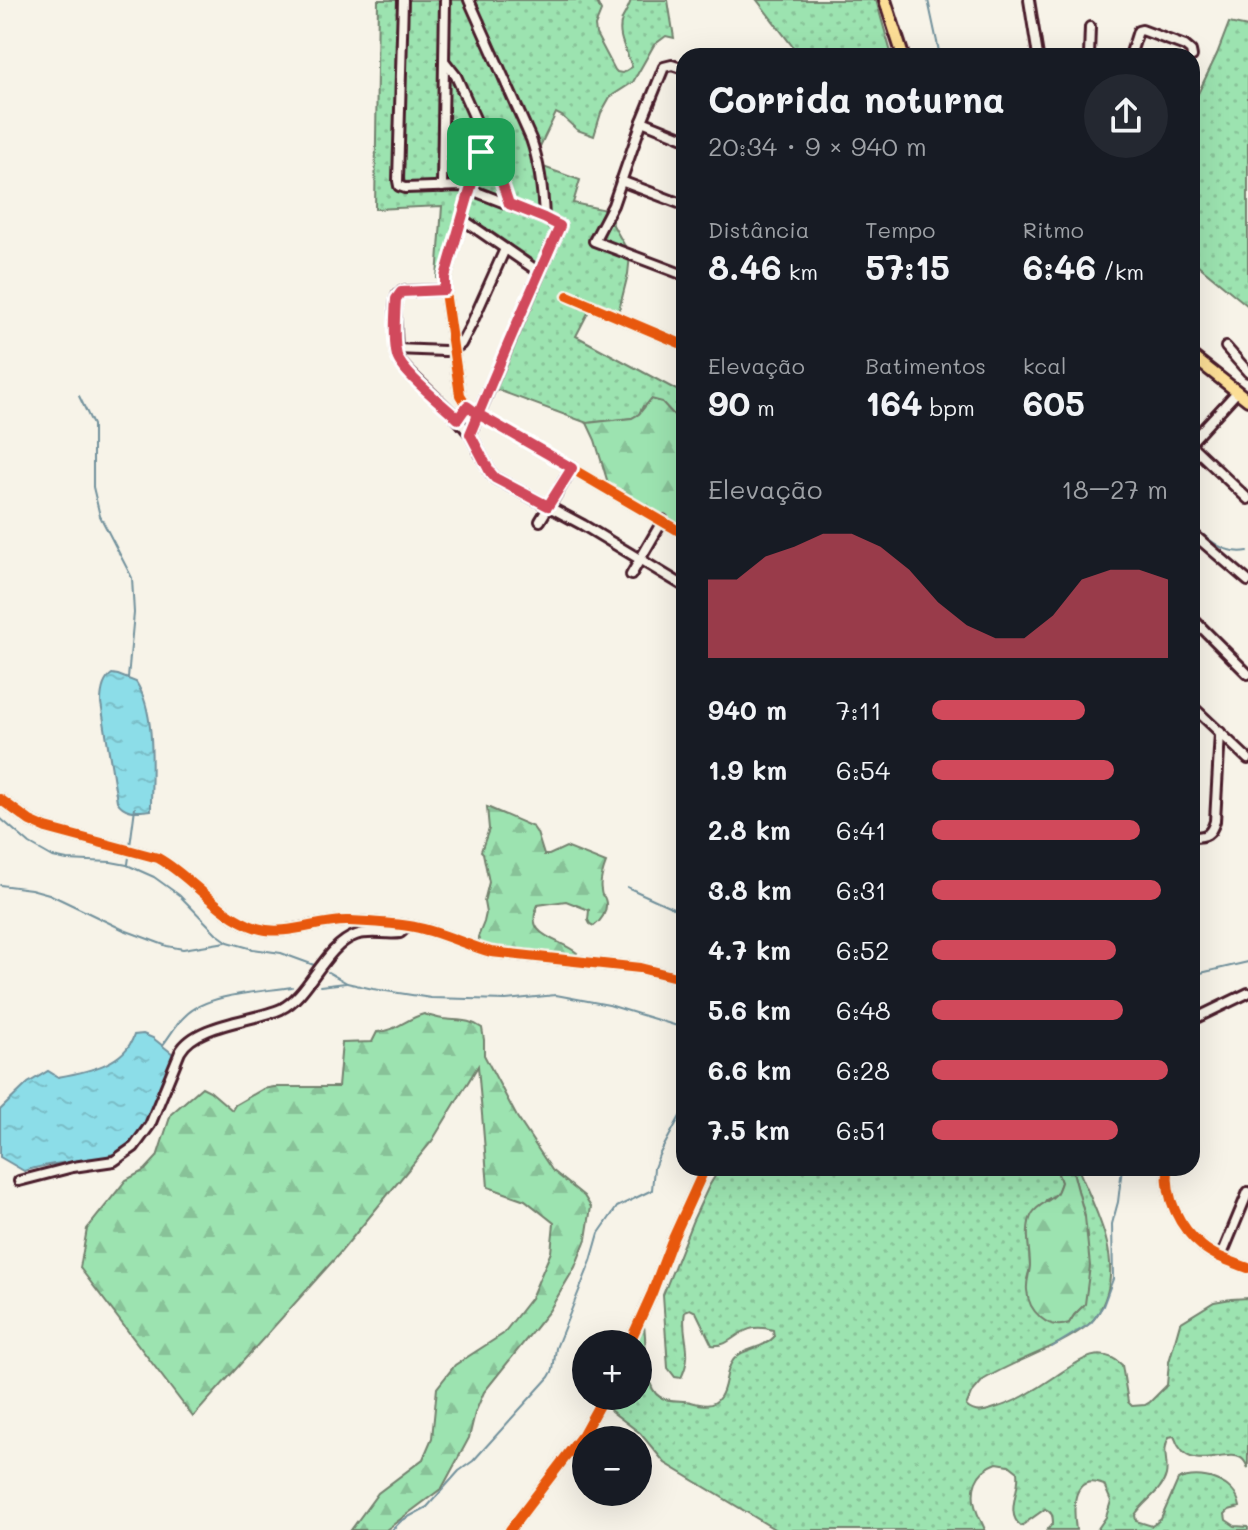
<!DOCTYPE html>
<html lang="pt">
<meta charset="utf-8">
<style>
body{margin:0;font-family:Mali,sans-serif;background:#242831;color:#f1f3f6;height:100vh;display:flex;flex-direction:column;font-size:30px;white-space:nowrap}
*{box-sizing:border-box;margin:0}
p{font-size:26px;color:#9ea1a6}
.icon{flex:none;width:44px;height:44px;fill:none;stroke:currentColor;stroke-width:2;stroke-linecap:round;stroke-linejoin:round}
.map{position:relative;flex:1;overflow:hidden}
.details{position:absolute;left:676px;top:48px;width:524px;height:1128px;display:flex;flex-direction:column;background:#171b24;border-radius:24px;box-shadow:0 8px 32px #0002}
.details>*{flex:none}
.fabs{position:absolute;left:572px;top:1330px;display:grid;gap:16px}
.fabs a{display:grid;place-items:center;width:80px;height:80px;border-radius:50%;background:#171b24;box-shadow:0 8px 32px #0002;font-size:40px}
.pin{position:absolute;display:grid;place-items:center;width:68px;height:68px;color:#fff;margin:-34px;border-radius:16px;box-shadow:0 4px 12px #0006}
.round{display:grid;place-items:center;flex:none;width:84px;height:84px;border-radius:42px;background:#242831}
.summary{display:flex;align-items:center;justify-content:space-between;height:136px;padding:0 32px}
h1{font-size:36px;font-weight:800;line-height:60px}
.metrics{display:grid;grid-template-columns:repeat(3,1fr);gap:12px;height:136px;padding:8px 32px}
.metrics div{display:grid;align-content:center}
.metrics b{font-size:34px;font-weight:800}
.metrics small{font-size:22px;font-weight:400}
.metrics p{font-size:22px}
.chart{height:224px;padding:16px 32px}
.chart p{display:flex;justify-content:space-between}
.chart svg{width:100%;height:144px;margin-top:8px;fill:#d1495b;opacity:.7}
ul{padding:0 32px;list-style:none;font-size:26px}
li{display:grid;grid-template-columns:128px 96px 1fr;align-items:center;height:60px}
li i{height:20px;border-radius:10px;background:#d1495b}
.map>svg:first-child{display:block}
.grass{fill:url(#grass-dots);stroke:#73816e;stroke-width:2}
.forest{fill:url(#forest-firs);stroke:#73816e;stroke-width:2}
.water{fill:url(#water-ripples);stroke:#72919c;stroke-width:2}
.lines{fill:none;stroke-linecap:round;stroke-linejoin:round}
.stream{stroke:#72919c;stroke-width:2}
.minor-casing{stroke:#4a1f2b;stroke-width:14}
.major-casing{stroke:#4a1f2b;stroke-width:16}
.minor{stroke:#f7f3e8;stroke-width:8}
.major{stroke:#fcde96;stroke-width:10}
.cycleway-casing{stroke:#f7f3e8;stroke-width:15}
.cycleway{stroke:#e8590c;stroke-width:10}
.route-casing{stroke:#fff;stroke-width:16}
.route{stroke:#d1495b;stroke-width:10}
</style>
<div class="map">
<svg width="1248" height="1530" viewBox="0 0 1248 1530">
<defs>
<pattern id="grass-dots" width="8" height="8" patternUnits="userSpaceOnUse" patternTransform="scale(2)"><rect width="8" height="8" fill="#9ce3b0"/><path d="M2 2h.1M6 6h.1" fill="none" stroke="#88c298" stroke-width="1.8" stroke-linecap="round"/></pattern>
<pattern id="forest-firs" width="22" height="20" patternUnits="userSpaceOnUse" patternTransform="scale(2)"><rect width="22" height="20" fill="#9ce3b0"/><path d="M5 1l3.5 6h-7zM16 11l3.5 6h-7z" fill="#88c298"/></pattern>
<pattern id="water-ripples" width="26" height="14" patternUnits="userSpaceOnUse" patternTransform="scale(2)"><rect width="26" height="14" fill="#8cdde8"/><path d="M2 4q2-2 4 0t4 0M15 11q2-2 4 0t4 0" fill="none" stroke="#7abdc7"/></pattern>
</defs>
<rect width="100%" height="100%" fill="#f7f3e8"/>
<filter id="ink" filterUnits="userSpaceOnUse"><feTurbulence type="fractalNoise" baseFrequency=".0125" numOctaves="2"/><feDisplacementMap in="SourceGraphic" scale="16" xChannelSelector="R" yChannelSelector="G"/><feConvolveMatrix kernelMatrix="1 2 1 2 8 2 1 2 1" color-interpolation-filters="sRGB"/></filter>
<g filter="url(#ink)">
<!-- grass -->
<g class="grass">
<path d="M378,0h218l5,11 -6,15 1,8 19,36 2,2 5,1 10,-6c-5,-16 -16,-31 -10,-48 3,-6 7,-12 9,-19h37l6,38 -8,-2 -12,9 -21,37 -23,15 -9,16 -7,23 -17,-6 -15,-14 -6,-3 -24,50 48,17 -7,23 38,8 2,14 17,30 -2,19 -10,40 -25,-11 -17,33 106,57 2,-2v35l-22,-23 -19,3 -4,8 -7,4 -45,5 -92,-34 52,-119 -84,-58 -22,66h-4l5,-72 -67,3z"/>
<polygon points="757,0 876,0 892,56 797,56 793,47"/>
<polygon points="1229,23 1248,27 1248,306 1192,260 1192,106 1217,54"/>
<path d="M720,1168h336l5,14 -4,12 -11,6 -18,31 2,37 -3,11 42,44 5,-8 10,-11 1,-87 -13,-49h6c16,40 44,87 27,131 -4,10 -8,19 -17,26 -31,24 -72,34 -105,55l-12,14 -5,12c9,8 18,6 29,2 10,-3 20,-7 29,-12 11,-6 22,-13 32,-20 20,-13 44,-33 66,-11l6,37 4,4 13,-1 5,-3 17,-17 2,-23 11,-39 34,-21 17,-3 17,-1v170c-2,-4 -3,-8 -7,-10 -14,-9 -47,13 -61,-10 -3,-3 -4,-8 -6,-12l-5,1c-8,15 0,24 -3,38 -4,17 -23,26 -31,40l1,6 16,5 9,-7 17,-39c22,-10 58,1 62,27l-11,3 -4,4 1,6 9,6 13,1v3h-151l9,-13 5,-16 -7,-16c-33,-13 -31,24 -28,45h-29l6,-7c0,-7 -1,-11 -8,-14l-24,17c-17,-13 0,-37 -3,-54l-9,-7 -12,-2c-22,8 -28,27 -20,49 2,6 6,12 8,18h-209l-111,-67 -25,-30 -29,-22 -7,-10 1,-5h33v-52h-15l9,-20 7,-2 5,4c3,17 -1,62 16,71 9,5 22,3 31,5 11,3 22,6 29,-5 7,-10 5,-25 12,-35 9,-15 31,-12 42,-25l-1,-7c-35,-10 -38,18 -61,15l-16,-33 -6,-3 -5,2c-5,26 10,39 -4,67l-6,-1 -7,-9 -5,-73 30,-75 16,-34z"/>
</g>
<!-- forest -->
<g class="forest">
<polygon points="651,399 662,402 684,426 684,528 608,483 595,440 587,423 632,418 639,414"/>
<path d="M487,807l46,20 4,6 7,22h5l17,-8 40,16c-3,8 -7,19 -5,27 1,11 3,1 5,13 1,9 -5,18 -12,23l-4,-2 -2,-4 1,-10 -23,-9 -28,4c-15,32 21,33 39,48l-5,7 -78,-7 -13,-8 -3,-8 6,-15 2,-9 -2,-11 5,-20 -6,-29 -2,-2 8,-22z"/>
<path d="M424,1014c6,2 13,4 19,5 14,2 27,0 39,9l2,12v15l33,62 35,53 32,26 7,11 -5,32 -11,28 -26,44 -65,81 -9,21 -6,25 -27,50 -56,42h-35l27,-37 45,-34 9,-21 5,-50 18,-23 48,-31 28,-36 20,-46 3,-29 -29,-23 -37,-13 -10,-121 -46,75 -93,113 -146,163 -113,-149 7,-39 39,-49 19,-10 12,-13 14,-43 31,-27 8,4 22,19 3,-5 28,-16 11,-2h64l4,-44 30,-1 5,-10c18,0 30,-14 47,-18z"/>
<path d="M1056,1168h16l13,49 5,49 -5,38 -11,11 -5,8c-20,9 -41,-12 -42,-33 -1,-9 3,-17 3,-25 0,-16 -6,-36 2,-51 6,-10 17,-12 24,-20 1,-1 5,-11 5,-12z"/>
</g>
<!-- water -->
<g class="water">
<path d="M112,674l6,1 18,7c21,32 15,91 15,128 -13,1 -26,4 -34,-9l-16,-98c0,-10 2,-23 11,-29z"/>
<path d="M143,1034l10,4 20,16c-14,37 -24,95 -69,103 -28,5 -53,5 -80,14l-24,-14v-47l28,-27 20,-12 10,6c27,-5 67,-12 76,-42z"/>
</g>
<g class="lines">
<!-- stream -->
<g class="stream">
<polyline points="928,0 940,56"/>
<polyline points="79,396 93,425 93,487 100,516 132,578 134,613 128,678"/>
<path d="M1192,525c17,15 32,30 56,26"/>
<polyline points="0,818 30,844 53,857 67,860 111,862 127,865 154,877 179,895 217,934 228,942 253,949 281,953 314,965"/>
<polyline points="130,846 135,808"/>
<polyline points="128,864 129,857"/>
<polyline points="0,885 31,889 49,894 124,930 167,946 183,949 226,942"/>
<polyline points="627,887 684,913"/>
<polyline points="328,972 347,983 373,989 431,998 506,1000 556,995 572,998 609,1005 684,1028"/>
<polyline points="1192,975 1248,962"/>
<polyline points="320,986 346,983"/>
<path d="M162,1046c8,-10 14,-22 23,-30 22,-23 77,-24 107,-29"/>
<polyline points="1052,1347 1091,1323 1103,1306 1113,1279 1112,1224 1118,1202 1122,1168"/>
<polyline points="392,1530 401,1521 427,1507 459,1471 473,1461 549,1377 553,1370 556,1348 591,1261 599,1233 617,1207 652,1190 654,1168 659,1155 684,1109"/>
</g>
<defs>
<g id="minor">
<polyline points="403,0 398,181 399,186 405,188 461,186 544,218"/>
<path d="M469,0l62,139c9,26 12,51 13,79l16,8 -90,208"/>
<polyline points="1029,0 1038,56"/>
<polyline points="1089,56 1090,27"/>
<polyline points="1130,56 1138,31 1142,30 1185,46 1191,51 1192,56"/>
<polyline points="445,62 456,76 485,141"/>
<polyline points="684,69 672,65 664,67 642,121 613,205 594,241 684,275"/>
<polyline points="642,121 684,138"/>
<polyline points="621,181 684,205"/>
<polyline points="442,187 445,0"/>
<polyline points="509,204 497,168 485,141 478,161 444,285 460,395 467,406 478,414 684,534"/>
<polyline points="462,219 539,272"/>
<polyline points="445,290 408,291 401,292 398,294 396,299 395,309 397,354 400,362 408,371 453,414 470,434 490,472 495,478 583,525 684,586"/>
<polyline points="568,296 684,345"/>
<polyline points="1226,347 1248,372"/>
<polyline points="396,349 445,351 454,349 461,344 471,325 505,249"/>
<polyline points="1192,441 1237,392"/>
<polyline points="1192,446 1248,499"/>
<polyline points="540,521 572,468"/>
<polyline points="1192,533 1248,581"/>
<polyline points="631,575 663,520"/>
<polyline points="1192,618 1248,674"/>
<polyline points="1192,706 1248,759"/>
<path d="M0,799l30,22 16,7 112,30c36,20 59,57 99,70 29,9 62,-8 91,-7 20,1 41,2 61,5 28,4 54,18 82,26l149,16 44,11"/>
<path d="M1192,837c14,0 19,-2 23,-16l5,-89"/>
<polyline points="1192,1020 1248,993"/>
<path d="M1168,1168c-3,30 11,59 34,78 13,11 31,16 46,22"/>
<path d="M19,1181l54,-14 41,-6 20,-14 16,-22 30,-73c15,-28 74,-31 101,-43 29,-14 43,-63 75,-74 14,-5 30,0 44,-2l8,-7"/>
<polyline points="1221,1257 1248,1192"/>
<polyline points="629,1344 652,1293 671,1243 705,1168"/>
<polyline points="510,1530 583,1434 604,1396"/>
</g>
<g id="major">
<polyline points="885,0 903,56"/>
<polyline points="1192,356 1248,400"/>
</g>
</defs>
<!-- minor casing -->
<use href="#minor" class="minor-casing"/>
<!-- major casing -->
<use href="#major" class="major-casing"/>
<!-- minor -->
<use href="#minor" class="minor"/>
<!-- major -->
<use href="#major" class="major"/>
<defs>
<g id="cycleway">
<polyline points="509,204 497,168 485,141 478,161 444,285 460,395 467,406 478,414 684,534"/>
<polyline points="568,296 684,345"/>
<path d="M0,799l30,22 16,7 112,30c36,20 59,57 99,70 29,9 62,-8 91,-7 20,1 41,2 61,5 28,4 54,18 82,26l149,16 44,11"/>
<path d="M1168,1168c-3,30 11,59 34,78 13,11 31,16 46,22"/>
<polyline points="629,1344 652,1293 671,1243 705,1168"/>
<polyline points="510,1530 583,1434 604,1396"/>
</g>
</defs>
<!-- cycleway casing -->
<use href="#cycleway" class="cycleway-casing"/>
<!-- cycleway -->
<use href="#cycleway" class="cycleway"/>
</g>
</g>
<g class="lines" filter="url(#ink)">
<defs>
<path id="route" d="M481,152l-36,125v13l-44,2 -5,7c-1,16 -3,42 1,57 5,17 47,49 61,63l9,-13 11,8 94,54 -24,38 -53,-28 -5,-6 -20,-38c29,-70 59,-139 90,-208l-16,-8 -35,-14 -12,-36 -12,-27 -4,11"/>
</defs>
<!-- route casing -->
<use href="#route" class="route-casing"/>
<!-- route -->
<use href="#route" class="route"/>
</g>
</svg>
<div class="fabs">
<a>+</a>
<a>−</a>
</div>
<div class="pin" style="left:481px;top:152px;background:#1e9e55"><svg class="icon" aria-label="arrive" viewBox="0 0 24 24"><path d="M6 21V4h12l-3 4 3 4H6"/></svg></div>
<section class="details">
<div class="summary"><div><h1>Corrida noturna</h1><p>20:34 · 9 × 940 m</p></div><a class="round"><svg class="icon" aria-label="share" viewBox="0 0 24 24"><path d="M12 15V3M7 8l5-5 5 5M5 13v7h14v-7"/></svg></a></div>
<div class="metrics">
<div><p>Distância</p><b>8.46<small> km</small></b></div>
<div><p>Tempo</p><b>57:15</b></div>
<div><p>Ritmo</p><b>6:46<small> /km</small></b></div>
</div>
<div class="metrics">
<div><p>Elevação</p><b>90<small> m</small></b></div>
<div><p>Batimentos</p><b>164<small> bpm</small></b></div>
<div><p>kcal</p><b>605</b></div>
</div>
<div class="chart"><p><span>Elevação</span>18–27 m</p>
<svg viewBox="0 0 160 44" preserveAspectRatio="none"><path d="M0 44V20L10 20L20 13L30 10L40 6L50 6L60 10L70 17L80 27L90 34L100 38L110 38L120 31L130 20L140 17L150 17L160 20V44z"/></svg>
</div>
<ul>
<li><b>940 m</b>7:11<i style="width:65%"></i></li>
<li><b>1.9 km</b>6:54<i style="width:77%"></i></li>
<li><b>2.8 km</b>6:41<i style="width:88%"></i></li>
<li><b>3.8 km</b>6:31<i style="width:97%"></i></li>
<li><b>4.7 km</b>6:52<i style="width:78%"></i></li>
<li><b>5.6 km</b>6:48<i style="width:81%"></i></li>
<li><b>6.6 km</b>6:28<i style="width:100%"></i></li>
<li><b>7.5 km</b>6:51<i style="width:79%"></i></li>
</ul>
</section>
</div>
